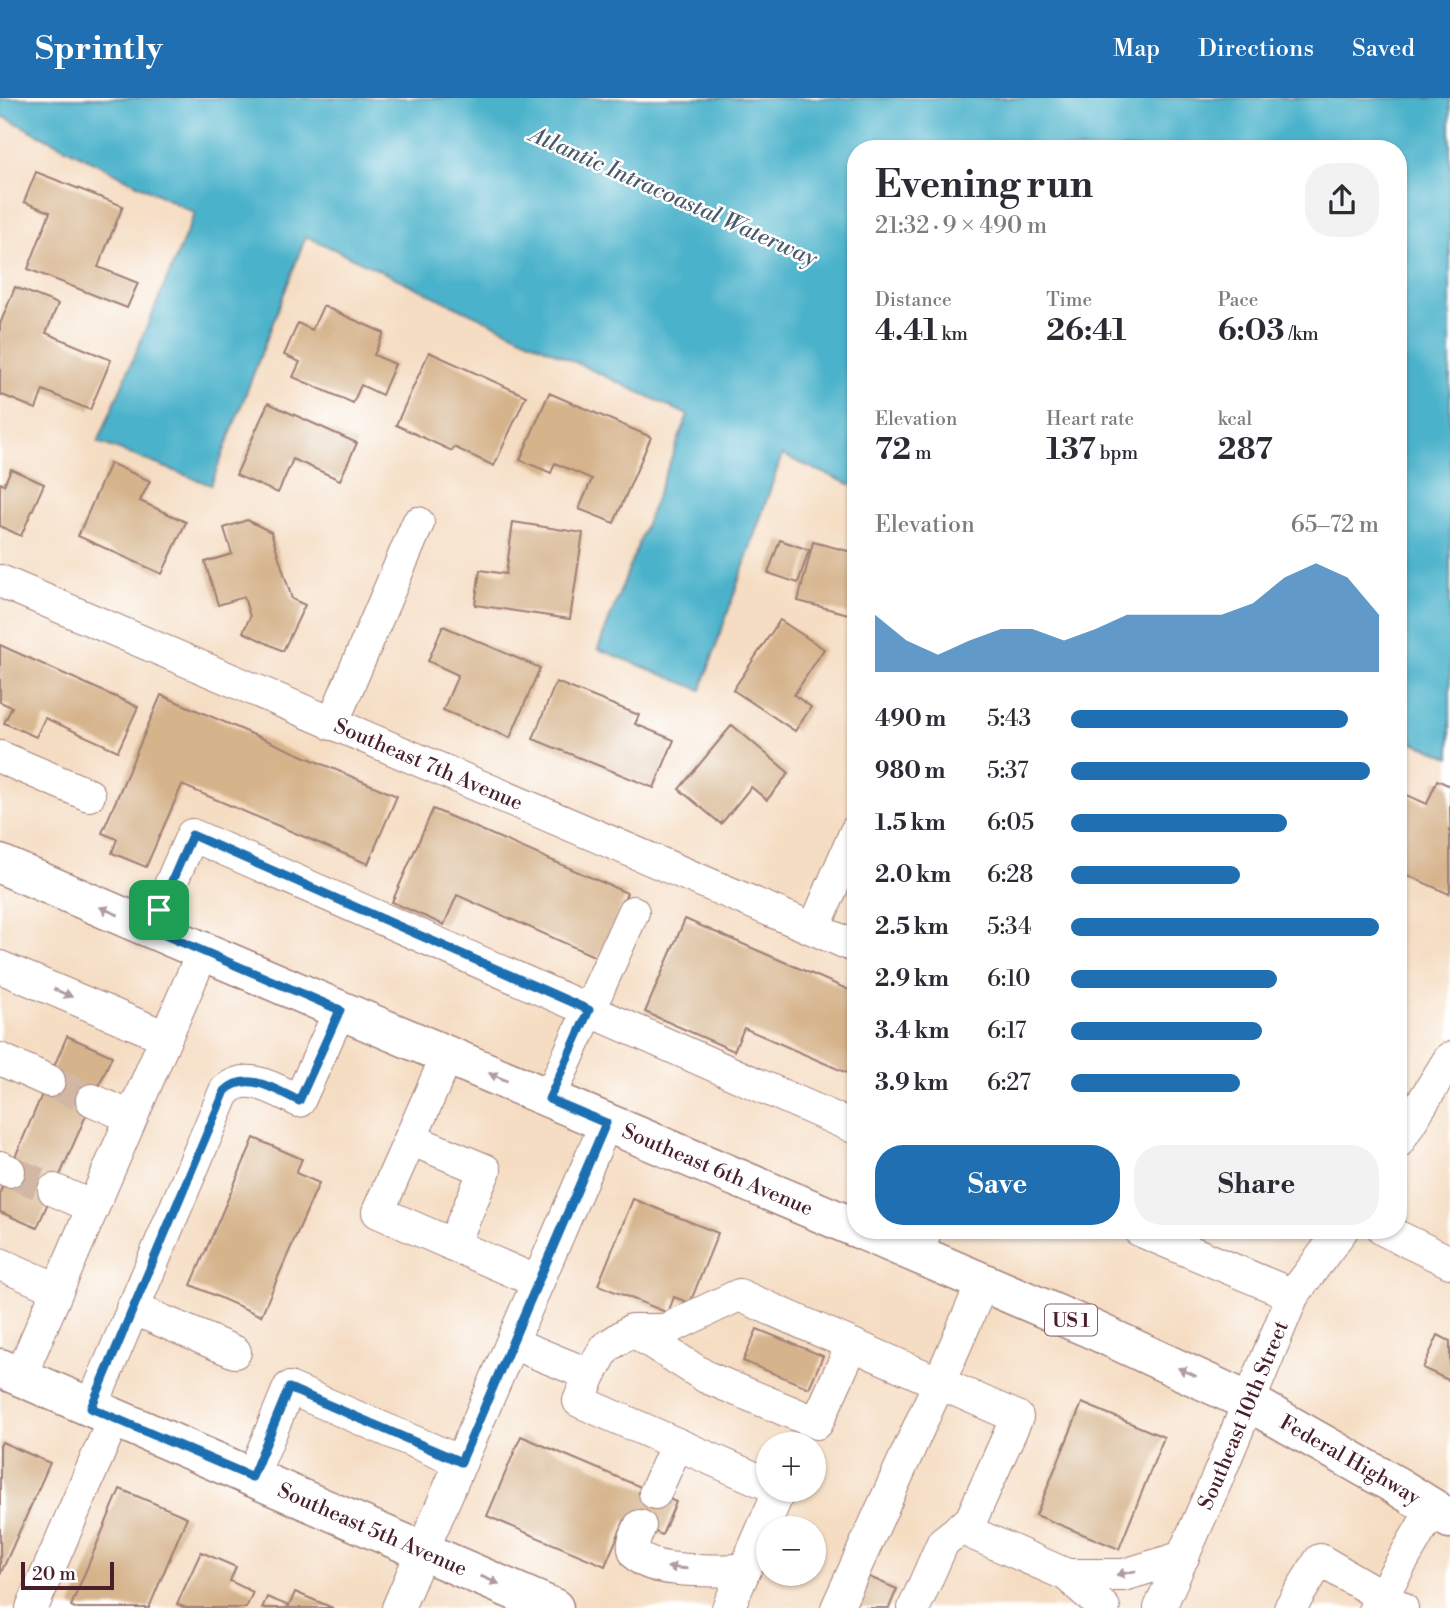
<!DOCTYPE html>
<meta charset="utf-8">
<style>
body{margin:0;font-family:"Libre Bodoni",serif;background:#f2f2f3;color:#2b2b33;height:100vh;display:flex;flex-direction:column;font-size:26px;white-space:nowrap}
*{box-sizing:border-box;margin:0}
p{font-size:23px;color:#7c7c81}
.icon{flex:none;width:38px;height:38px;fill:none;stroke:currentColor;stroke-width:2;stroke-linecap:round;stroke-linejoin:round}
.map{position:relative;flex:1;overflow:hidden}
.details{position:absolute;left:847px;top:42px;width:560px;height:1099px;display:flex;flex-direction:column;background:#fff;border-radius:28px;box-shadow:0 2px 5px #0004}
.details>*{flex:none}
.tools{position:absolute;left:756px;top:1334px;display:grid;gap:14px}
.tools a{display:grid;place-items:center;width:70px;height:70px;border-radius:50%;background:#fff;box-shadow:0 2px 5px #0004;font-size:35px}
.scale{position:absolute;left:21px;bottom:18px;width:93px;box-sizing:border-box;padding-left:7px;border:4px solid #4a1f2b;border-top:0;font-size:19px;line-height:24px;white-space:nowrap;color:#4a1f2b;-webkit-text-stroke:5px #fff;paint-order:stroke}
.pin{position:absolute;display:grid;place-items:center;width:60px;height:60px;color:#fff;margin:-30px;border-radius:14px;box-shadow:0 4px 10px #0006}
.round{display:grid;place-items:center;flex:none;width:74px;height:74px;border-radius:28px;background:#f2f2f3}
.overview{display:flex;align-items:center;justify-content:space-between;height:119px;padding:0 28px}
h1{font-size:38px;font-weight:700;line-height:52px}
.figures{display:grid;grid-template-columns:repeat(3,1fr);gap:10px;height:119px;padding:7px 28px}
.figures div{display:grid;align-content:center}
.figures b{font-size:30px;font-weight:700}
.figures small{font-size:19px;font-weight:400}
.figures p{font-size:19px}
.chart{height:196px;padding:14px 28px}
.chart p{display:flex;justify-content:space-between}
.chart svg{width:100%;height:126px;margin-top:7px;fill:#1f6fb2;opacity:.7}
.action{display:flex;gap:14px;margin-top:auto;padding:14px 28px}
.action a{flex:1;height:80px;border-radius:28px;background:#1f6fb2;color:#fff;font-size:28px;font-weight:700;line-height:80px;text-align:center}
.action a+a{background:#f2f2f3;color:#2b2b33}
ul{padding:0 28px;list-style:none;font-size:23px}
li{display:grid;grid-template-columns:112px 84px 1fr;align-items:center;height:52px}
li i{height:18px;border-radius:9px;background:#1f6fb2}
header{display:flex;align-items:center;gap:42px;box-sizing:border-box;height:98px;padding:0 35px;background:#1f6fb2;color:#fff}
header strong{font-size:33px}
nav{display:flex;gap:38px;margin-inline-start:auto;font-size:24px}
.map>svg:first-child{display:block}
.water{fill:#4cb2cb;stroke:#4b687b;stroke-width:2}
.building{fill:#d5b38b}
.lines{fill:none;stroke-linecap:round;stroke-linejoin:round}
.minor-tunnel{stroke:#d3b7a5;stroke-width:32;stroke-dasharray:32 16;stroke-linecap:butt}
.minor-casing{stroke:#a07e77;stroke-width:34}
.major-casing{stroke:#a07e77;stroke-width:41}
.minor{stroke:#fff;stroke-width:32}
.major{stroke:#fff;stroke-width:38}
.oneway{fill:#ae9aa0}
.route-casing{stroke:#fff;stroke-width:14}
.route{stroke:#1f6fb2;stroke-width:9}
.labels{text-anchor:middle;stroke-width:5;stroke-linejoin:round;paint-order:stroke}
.shield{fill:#fff;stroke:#80626b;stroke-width:2}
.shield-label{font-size:19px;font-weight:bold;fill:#4a1f2b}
.street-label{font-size:21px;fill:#4a1f2b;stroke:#fff}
.water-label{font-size:23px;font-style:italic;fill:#4b5a6b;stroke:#fff}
</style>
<header>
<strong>Sprintly</strong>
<nav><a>Map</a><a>Directions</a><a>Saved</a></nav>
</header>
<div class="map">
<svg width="1450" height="1510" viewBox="0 0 1450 1510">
<rect width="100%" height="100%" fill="#fff"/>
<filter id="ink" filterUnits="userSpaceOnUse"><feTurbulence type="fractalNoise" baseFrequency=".0143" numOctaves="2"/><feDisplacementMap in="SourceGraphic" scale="14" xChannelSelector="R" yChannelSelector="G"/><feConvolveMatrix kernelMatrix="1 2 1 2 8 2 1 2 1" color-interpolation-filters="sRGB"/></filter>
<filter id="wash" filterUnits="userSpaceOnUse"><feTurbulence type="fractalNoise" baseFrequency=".00686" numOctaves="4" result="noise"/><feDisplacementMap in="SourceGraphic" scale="28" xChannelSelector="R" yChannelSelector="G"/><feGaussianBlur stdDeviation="1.57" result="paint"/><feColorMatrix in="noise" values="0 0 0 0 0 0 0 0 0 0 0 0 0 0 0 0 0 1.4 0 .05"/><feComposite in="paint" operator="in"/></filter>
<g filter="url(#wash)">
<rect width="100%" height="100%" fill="#f5ddc3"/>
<!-- water -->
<polygon class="water" points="0,0 1450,0 1450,659 1398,638 1398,51 856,51 856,389 782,357 701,592 598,551 688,317 306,138 211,387 98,344 195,115 0,17"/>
<g id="blocks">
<!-- building -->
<g class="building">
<polygon points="36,74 123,108 98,169 138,185 127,210 28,171 50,114 24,104"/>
<polygon points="15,189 58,206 46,235 111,262 90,312 43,292 36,311 0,296 0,226"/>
<polygon points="323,208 384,235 374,257 395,266 382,297 361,287 353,305 293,279 300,264 284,257 298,225 312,232"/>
<polygon points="429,254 526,298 494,368 454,349 452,353 396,327"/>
<polygon points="549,295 651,339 614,425 579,411 592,381 555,365 551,375 520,362"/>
<polygon points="268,305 357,345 340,382 293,361 278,395 236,377"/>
<polygon points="110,365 150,383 140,403 186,424 162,476 78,438"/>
<polygon points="11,371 44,386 21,438 0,428 0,385 4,387"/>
<polygon points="247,422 271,434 292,501 305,507 283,553 243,534 250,519 244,499 218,507 205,464 232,456 224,430"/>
<polygon points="513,424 583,435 570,521 475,507 480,472 506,476"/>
<polygon points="780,442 809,452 798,485 768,475"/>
<polygon points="813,444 856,455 856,518 798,503"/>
<polygon points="780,522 824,551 794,597 811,609 795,633 733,592"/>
<polygon points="443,528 540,570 510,640 443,612 458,577 428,563"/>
<polygon points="0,547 138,609 118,653 45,620 36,639 4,625 12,609 0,604"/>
<polygon points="556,584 639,617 635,626 674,642 654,690 533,641"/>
<polygon points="161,597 397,698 368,766 182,687 146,769 112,755 117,741 102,735"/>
<polygon points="732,627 789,675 767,702 751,689 721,726 679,691"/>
<polygon points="1437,682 1450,688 1450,793 1449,796 1398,773 1398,693 1427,706"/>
<polygon points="433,711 627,795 598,860 457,797 444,827 392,804"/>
<polygon points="685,821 856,895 856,979 744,930 734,953 645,914"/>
<polygon points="67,938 112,958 37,1130 0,1114 0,1094"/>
<polygon points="254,1040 302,1061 296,1075 319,1085 261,1218 191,1187"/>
<polygon points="633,1101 718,1135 690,1205 674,1199 668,1215 598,1187"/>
<polygon points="757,1231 823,1258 809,1290 743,1263"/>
<polygon points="1438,1237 1450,1243 1450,1283 1423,1270"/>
<polygon points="1082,1305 1164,1339 1119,1451 1036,1417"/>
<polygon points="521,1338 676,1404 662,1437 625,1421 605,1468 487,1418"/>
<polygon points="2,1344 50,1365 0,1477 0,1348"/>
<polygon points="120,1391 187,1419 149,1510 75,1510 71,1508"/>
<polygon points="201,1454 236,1469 230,1483 253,1494 246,1510 186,1510 177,1506"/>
<polygon points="858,1474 897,1491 889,1510 843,1510"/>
<polygon points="295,1494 333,1510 262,1510 267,1499 289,1508"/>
</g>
</g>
</g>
<g filter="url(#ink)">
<use href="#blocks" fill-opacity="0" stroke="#a07e77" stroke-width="2"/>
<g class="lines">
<!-- minor-tunnel -->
<g class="minor-tunnel">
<polyline points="49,983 92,1002"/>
<polyline points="9,1073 54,1092"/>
</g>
<defs>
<g id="minor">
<path id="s1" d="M0,483l856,366"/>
<polyline points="332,626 418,425"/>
<polyline points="0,659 89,697"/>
<polyline points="151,831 192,737 856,1030"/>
<polyline points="814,831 856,733"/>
<polyline points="0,869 166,939"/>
<polyline points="447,958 378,1114 538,1184"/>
<polyline points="0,961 49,983"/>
<polyline points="549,1001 633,814"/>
<polyline points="92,1002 131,1019"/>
<polyline points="410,1041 485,1072 453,1147"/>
<polyline points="1398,1044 1450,960"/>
<polyline points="0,1069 9,1073"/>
<polyline points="54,1092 93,1109"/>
<polyline points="1139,1132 1293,1197"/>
<polyline points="1384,1132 1450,1164"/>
<polyline points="916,1155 926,1132"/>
<polyline points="0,1166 57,1191"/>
<polyline points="132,1210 235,1254"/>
<polyline points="632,1232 706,1279 817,1325 852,1247"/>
<polyline points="512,1245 590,1277 579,1303 768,1386"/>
<polyline points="590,1277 605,1250 632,1232 665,1232 739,1197 1017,1319 971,1422 943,1444 914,1510"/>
<polyline points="20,1279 203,853"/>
<path d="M91,1310l134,-317c22,-21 51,-1 74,10l41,-91"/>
<polyline points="252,1379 289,1290 461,1364"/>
<polyline points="655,1395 677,1346"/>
<path d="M640,1428c-3,8 -9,17 -5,26 9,23 88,18 110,18"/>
<polyline points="960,1430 1067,1477 1104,1510"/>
<polyline points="1067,1477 1124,1477 1183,1459"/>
<polyline points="32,1510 114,1320"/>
<polyline points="398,1510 606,1025"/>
<polyline points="728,1510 780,1391"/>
<polyline points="837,1510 939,1285 983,1184"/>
<path id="s2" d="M1160,1510l57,-129 76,-184 49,-65"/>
<polyline points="1290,1510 1320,1462 1402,1510"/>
<polyline points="1375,1510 1433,1410"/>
</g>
<g id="major">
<path id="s3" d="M0,766l340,146 516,218"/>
<path id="s4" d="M861,1132l235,101 153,71 148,84 53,33"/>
<path id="s5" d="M0,1270l554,240"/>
</g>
</defs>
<!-- minor casing -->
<use href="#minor" class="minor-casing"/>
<!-- major casing -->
<use href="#major" class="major-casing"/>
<!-- minor -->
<use href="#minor" class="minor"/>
<!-- major -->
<use href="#major" class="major"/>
</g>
<!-- one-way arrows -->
<defs><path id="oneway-solid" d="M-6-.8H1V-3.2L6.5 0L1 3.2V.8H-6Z" transform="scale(1.75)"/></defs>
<g class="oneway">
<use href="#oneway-solid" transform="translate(109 813) rotate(-157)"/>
<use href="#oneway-solid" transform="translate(63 895) rotate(23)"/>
<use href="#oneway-solid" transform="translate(498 979) rotate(-157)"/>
<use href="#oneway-solid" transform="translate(1187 1274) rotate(-155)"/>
<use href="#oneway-solid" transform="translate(677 1470) rotate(-176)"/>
<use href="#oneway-solid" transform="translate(1126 1475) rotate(169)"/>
<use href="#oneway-solid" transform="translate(490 1482) rotate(23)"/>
</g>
</g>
<g class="lines" filter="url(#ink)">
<defs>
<path id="route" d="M192,737l397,175 -40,89 57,24 -145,339 -172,-74 -37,89 -161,-69 134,-317c22,-21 51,-1 74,10l41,-91 -189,-81z"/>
</defs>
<!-- route casing -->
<use href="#route" class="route-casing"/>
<!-- route -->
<use href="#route" class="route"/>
</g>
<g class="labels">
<!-- shield labels -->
<rect class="shield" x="1045" y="1206.5" width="52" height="31" rx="5"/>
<g class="shield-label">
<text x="1071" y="1229">US 1</text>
</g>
<!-- street labels -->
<g class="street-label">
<text dy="7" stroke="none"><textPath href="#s1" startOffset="466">Southeast 7th Avenue</textPath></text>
<text dy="7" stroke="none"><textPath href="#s3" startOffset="780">Southeast 6th Avenue</textPath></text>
<text dy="7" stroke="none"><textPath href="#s2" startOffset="210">Southeast 10th Street</textPath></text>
<text dy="7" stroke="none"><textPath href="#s4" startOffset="541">Federal Highway</textPath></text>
<text dy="7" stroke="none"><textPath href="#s5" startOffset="406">Southeast 5th Avenue</textPath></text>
</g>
<!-- water labels -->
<g class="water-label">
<text transform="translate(674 98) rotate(24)" y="8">Atlantic Intracoastal Waterway</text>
</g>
</g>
</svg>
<div class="tools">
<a>+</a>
<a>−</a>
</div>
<div class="scale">20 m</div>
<div class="pin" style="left:159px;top:812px;background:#1e9e55"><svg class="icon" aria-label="arrive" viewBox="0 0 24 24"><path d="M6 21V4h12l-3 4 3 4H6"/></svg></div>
<section class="details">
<div class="overview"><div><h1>Evening run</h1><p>21:32 · 9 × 490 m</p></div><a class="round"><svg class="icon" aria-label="share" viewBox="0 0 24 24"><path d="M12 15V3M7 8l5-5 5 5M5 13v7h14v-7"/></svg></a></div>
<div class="figures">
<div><p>Distance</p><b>4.41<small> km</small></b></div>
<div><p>Time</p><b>26:41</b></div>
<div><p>Pace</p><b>6:03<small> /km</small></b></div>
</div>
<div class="figures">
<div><p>Elevation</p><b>72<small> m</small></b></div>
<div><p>Heart rate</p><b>137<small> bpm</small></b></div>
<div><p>kcal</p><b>287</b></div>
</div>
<div class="chart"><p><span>Elevation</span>65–72 m</p>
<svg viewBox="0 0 160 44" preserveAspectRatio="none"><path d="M0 44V24L10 33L20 38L30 33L40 29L50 29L60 33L70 29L80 24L90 24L100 24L110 24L120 20L130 11L140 6L150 11L160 24V44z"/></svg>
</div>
<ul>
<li><b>490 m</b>5:43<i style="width:90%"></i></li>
<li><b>980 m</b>5:37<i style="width:97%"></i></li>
<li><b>1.5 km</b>6:05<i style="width:70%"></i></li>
<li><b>2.0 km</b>6:28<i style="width:55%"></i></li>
<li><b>2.5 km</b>5:34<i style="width:100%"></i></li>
<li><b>2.9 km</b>6:10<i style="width:67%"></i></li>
<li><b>3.4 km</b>6:17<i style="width:62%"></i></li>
<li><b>3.9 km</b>6:27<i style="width:55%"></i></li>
</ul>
<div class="action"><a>Save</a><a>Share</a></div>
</section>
</div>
